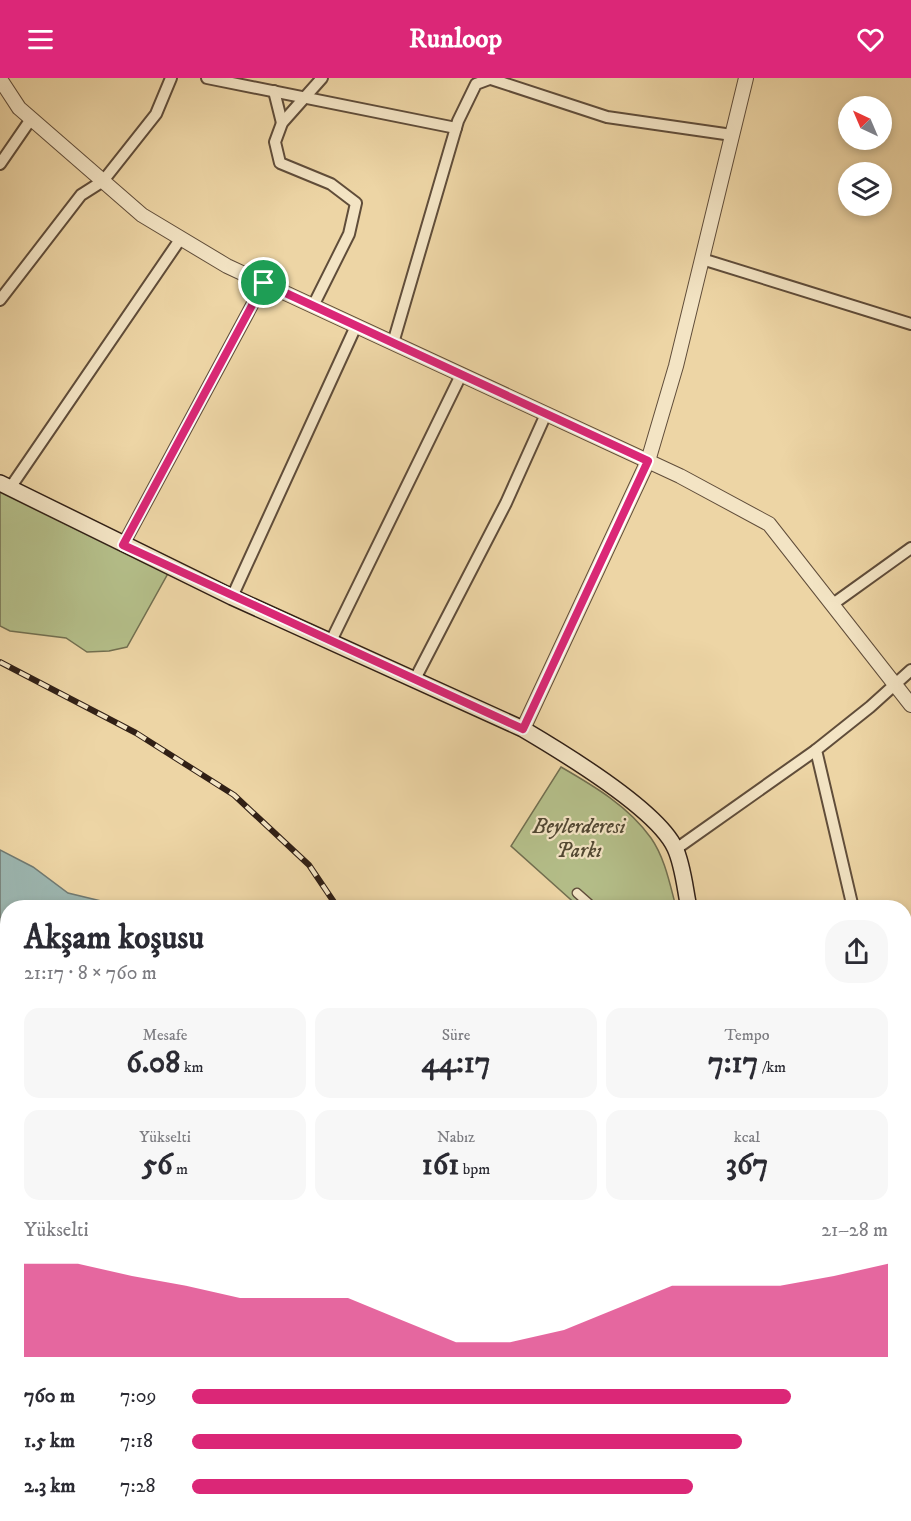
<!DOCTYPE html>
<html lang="tr">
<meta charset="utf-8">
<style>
body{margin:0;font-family:"IM FELL DW Pica",serif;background:#f7f7f7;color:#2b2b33;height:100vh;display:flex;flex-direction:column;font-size:22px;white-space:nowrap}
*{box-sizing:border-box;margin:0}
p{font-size:20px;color:#7c7c81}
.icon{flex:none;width:33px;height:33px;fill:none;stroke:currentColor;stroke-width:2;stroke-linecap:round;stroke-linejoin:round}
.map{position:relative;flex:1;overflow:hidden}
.sheet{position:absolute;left:0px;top:822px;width:912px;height:621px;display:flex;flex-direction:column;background:#fff;border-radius:24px 24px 0 0;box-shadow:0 3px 9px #0003}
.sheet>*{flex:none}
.needle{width:39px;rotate:316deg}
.controls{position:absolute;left:838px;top:18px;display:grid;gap:12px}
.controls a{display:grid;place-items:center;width:54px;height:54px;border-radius:50%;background:#fff;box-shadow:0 3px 9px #0003;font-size:30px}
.pin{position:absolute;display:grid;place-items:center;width:51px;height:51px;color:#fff;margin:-26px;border:3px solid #fff;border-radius:50%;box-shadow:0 2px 6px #0007}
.round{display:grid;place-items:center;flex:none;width:63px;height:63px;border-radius:24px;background:#f7f7f7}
.overview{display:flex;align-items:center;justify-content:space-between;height:102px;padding:0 24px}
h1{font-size:33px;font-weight:700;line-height:45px}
.figures{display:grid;grid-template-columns:repeat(3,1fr);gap:9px;height:102px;padding:6px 24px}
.figures div{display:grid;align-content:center;border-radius:15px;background:#f7f7f7;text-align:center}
.figures b{font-size:30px;font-weight:700}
.figures small{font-size:16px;font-weight:400}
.figures p{font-size:16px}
.chart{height:168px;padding:12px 24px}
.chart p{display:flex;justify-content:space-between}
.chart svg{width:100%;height:108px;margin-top:6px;fill:#db2777;opacity:.7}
ul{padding:0 24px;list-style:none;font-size:20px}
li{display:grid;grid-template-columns:96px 72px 1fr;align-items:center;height:45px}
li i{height:15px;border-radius:8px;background:#db2777}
header{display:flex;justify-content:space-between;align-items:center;height:78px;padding:0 24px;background:#db2777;color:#fff;font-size:27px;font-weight:700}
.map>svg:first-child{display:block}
.green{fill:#b4be89;stroke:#726f50;stroke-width:1.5}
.water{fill:#9cb6b0;stroke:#717a72;stroke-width:1.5}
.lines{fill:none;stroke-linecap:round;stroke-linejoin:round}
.pedestrian-casing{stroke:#604d3a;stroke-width:11}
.minor-casing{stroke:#604d3a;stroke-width:14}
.tertiary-casing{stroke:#604d3a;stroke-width:16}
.secondary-casing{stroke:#312016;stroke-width:18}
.pedestrian{stroke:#f3e4c4;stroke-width:8}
.minor{stroke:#f3e4c4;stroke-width:10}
.tertiary{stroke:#f3e4c4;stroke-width:14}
.secondary{stroke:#f3e4c4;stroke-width:15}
.rail-casing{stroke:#312016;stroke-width:6}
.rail{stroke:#f3e4c4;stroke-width:4;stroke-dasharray:11;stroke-linecap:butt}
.route-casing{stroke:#fff;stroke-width:12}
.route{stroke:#db2777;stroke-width:8}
.labels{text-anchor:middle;stroke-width:4.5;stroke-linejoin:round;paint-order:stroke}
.park-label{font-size:21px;font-style:italic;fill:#524833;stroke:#f3e4c4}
</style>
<header><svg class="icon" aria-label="menu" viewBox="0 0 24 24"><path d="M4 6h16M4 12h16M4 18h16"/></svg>Runloop<svg class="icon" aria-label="heart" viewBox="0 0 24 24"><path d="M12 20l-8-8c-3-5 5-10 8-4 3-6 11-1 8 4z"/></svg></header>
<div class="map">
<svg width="911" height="1443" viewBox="0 0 911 1443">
<rect width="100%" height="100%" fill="#edd5a5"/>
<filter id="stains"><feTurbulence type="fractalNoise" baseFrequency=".00333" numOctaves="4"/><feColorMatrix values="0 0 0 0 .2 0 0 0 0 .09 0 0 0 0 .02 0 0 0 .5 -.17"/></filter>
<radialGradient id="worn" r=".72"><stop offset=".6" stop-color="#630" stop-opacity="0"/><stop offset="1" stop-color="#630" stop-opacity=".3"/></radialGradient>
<!-- green -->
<g class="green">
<polygon points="0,404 171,490 127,569 109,573 87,574 66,560 10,553 0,548"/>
<path d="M561,689c33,19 67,39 90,71 14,20 19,47 25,69h-97l-68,-61z"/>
<polygon points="904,1191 911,1194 911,1374 904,1369"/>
</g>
<!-- water -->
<g class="water">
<polygon points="0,772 33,789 68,815 126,829 8,830 7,1166 0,1155"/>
<polygon points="213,1436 570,1436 575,1443 219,1443"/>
</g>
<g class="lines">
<defs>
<g id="pedestrian">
<polyline points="577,815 594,830"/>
<polyline points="904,1242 911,1245"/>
</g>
<g id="minor">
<polyline points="207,0 456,50"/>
<polyline points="491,1 607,39 732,57"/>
<polyline points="274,13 282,45"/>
<polyline points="0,86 31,41"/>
<polyline points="702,181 911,246"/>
<polyline points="0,222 81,117 103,103 156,36 171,0"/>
<polyline points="313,228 349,156 356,125 331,106 280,85 275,64 282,45 322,0"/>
<polyline points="393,265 458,43 476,6 492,0"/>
<polyline points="10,410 181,160"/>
<polyline points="123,467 264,205"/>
<polyline points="232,519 356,248"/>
<polyline points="833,526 911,470"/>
<polyline points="331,563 461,297"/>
<polyline points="415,601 506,425 546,336"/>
<polyline points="676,771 816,672"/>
<polyline points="853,830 816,672 870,629 911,592"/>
<polyline points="904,993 911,1000"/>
</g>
<g id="tertiary">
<polyline points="0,1 19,30 142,137 227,188 680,398 769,446 911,627"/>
<polyline points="523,651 648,383 676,288 746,0"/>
</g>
<g id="secondary">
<path d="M0,405l232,114 291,132c39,23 134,80 152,119 8,17 10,41 14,60"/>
<polyline points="904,1175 911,1177"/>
</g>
</defs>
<!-- pedestrian casing -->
<use href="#pedestrian" class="pedestrian-casing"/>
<!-- minor casing -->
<use href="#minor" class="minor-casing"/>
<!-- tertiary casing -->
<use href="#tertiary" class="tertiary-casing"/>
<!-- secondary casing -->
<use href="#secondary" class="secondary-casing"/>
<!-- pedestrian -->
<use href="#pedestrian" class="pedestrian"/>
<!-- minor -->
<use href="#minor" class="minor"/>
<!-- tertiary -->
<use href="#tertiary" class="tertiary"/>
<!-- secondary -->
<use href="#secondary" class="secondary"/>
<defs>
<g id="rail">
<polyline points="0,584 136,655 234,717 309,787 338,830"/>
<polyline points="0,1430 6,1443"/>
<polyline points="807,1436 819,1443"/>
</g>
</defs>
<!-- rail casing -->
<use href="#rail" class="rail-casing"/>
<!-- rail -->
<use href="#rail" class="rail"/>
</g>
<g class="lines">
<defs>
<polygon id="route" points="264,205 648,383 523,651 123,467"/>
</defs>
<!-- route casing -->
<use href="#route" class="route-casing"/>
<!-- route -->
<use href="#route" class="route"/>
</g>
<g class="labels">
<!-- park labels -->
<g class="park-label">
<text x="579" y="755">Beylerderesi<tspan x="579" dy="24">Parkı</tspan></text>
</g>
</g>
<rect width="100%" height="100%" filter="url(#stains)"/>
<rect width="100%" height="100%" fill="url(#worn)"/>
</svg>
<div class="controls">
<a><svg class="needle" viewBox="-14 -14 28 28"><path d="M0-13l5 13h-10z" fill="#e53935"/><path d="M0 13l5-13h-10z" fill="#7c7c81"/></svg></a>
<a><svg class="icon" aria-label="layers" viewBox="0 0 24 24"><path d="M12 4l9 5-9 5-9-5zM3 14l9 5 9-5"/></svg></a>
</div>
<div class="pin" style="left:264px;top:205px;background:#1e9e55"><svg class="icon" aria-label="arrive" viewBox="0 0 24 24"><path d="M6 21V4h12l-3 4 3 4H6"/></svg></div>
<section class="sheet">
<div class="overview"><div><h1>Akşam koşusu</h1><p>21:17 · 8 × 760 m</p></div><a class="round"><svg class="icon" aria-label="share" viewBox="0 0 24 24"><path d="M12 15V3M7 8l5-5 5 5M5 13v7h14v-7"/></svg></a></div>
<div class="figures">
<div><p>Mesafe</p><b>6.08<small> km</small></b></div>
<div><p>Süre</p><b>44:17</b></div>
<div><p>Tempo</p><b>7:17<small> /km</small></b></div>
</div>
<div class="figures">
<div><p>Yükselti</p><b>56<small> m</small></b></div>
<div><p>Nabız</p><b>161<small> bpm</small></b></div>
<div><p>kcal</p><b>367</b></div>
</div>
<div class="chart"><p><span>Yükselti</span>21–28 m</p>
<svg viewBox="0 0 160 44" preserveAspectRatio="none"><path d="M0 44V6L10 6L20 11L30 15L40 20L50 20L60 20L70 29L80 38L90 38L100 33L110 24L120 15L130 15L140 15L150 11L160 6V44z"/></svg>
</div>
<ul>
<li><b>760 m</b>7:09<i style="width:86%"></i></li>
<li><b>1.5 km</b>7:18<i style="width:79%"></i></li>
<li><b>2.3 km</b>7:28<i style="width:72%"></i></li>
</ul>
</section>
</div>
